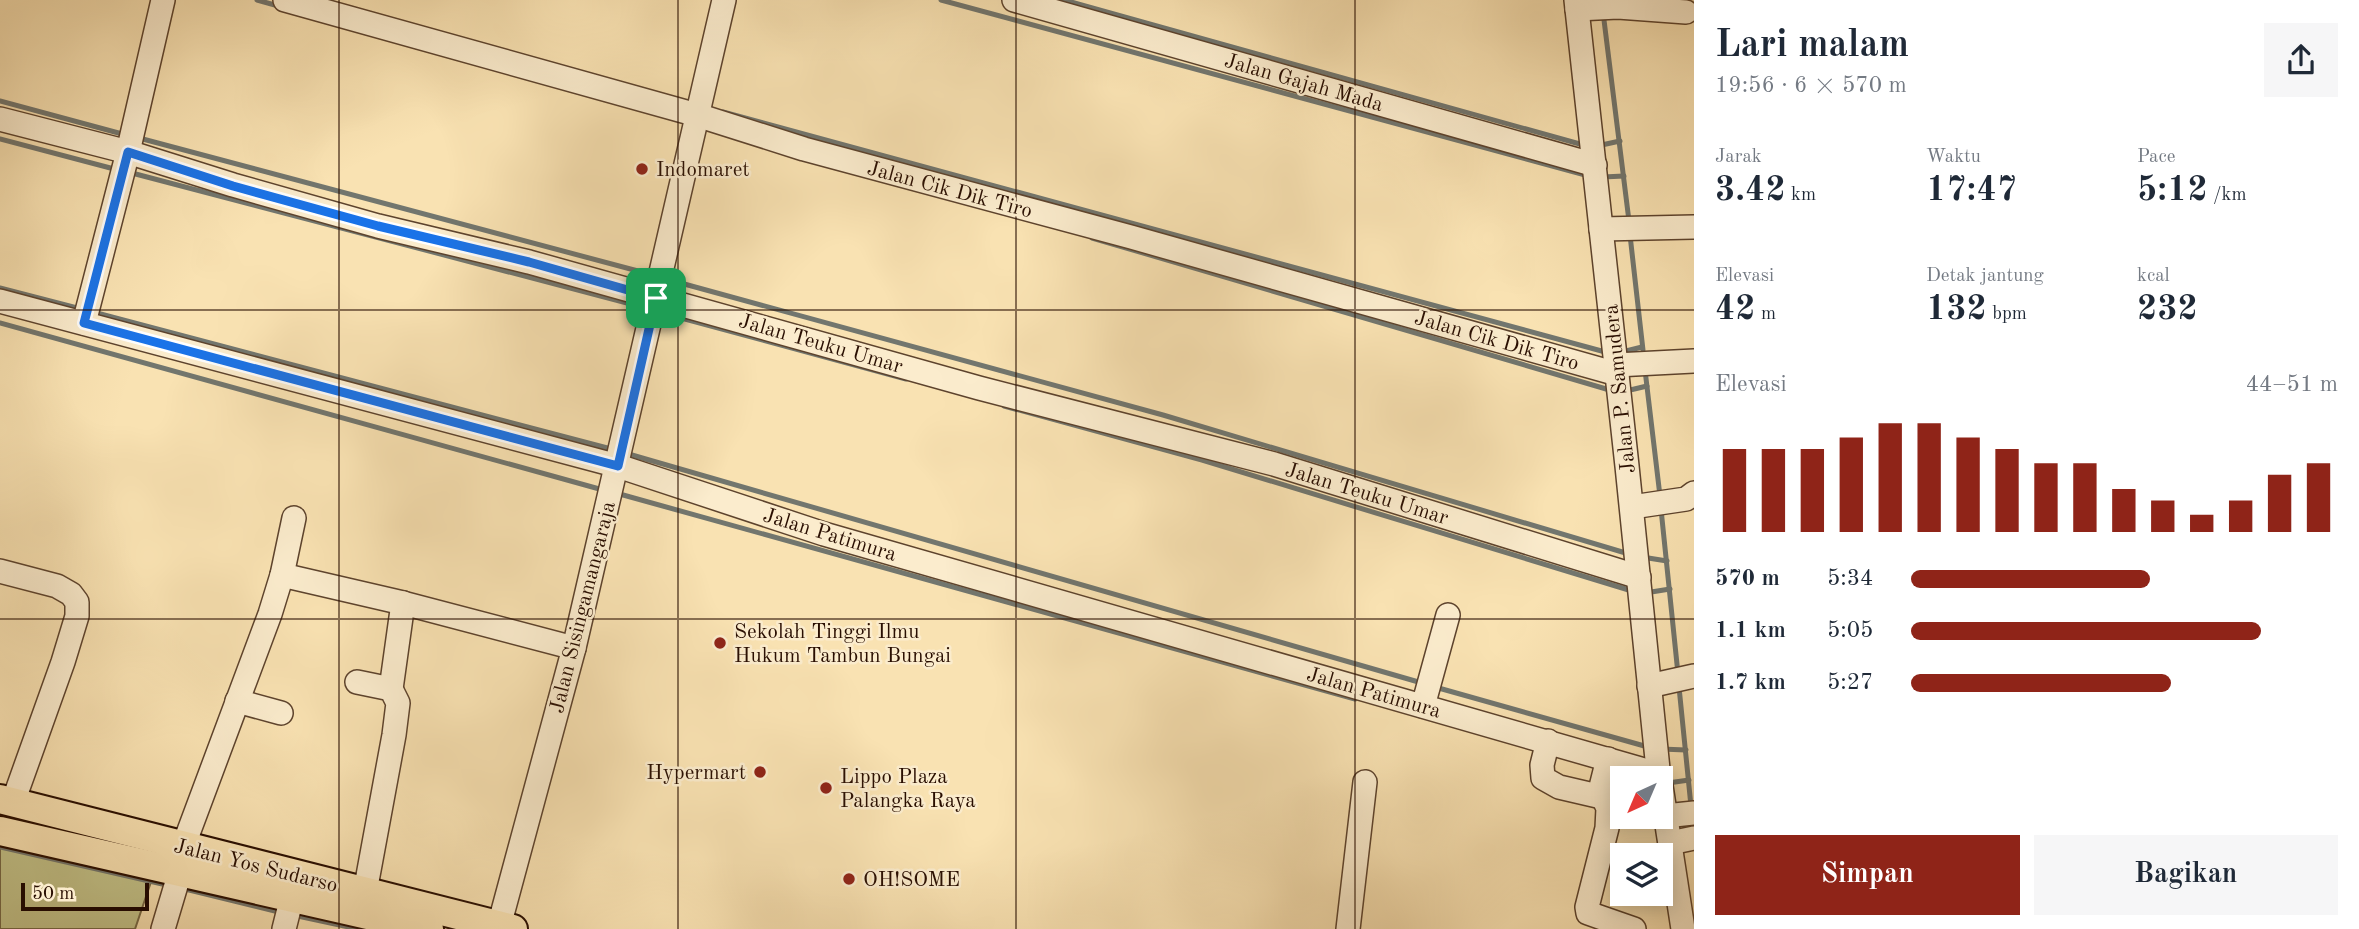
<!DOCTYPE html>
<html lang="id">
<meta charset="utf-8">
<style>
body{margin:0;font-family:"Old Standard TT",serif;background:#f6f6f7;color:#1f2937;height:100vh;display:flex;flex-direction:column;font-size:26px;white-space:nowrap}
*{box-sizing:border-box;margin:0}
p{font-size:23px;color:#747a83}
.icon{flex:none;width:38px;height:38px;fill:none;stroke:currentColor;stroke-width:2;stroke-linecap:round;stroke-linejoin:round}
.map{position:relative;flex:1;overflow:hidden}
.sheet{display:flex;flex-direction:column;background:#fff;width:665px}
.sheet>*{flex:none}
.needle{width:46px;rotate:224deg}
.tools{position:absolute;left:1610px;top:766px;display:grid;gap:14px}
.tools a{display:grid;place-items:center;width:63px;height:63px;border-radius:0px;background:#fff;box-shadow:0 4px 18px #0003;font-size:35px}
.scale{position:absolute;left:21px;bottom:18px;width:128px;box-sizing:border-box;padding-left:7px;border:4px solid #290e01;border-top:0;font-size:19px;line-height:24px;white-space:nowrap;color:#290e01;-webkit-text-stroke:5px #fbeccd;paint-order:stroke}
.pin{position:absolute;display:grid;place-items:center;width:60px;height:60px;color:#fff;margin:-30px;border-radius:14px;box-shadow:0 4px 10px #0006}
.round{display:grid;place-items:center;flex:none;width:74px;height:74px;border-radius:0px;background:#f6f6f7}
.head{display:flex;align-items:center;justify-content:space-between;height:119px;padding:0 21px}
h1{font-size:38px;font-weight:800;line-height:52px}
.figures{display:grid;grid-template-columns:repeat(3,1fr);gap:10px;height:119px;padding:7px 21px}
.figures div{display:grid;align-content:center}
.figures b{font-size:35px;font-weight:800}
.figures small{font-size:19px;font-weight:400}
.figures p{font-size:19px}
.chart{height:196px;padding:14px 21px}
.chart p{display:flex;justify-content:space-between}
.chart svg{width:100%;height:126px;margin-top:7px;stroke:#8f2418;stroke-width:6}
.cta{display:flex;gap:14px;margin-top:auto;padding:14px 21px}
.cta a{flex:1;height:80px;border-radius:0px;background:#8f2418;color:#fff;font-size:28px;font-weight:800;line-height:80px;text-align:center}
.cta a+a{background:#f6f6f7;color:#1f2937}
ul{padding:0 21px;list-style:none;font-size:23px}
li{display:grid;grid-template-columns:112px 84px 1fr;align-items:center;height:52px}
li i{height:18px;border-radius:9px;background:#8f2418}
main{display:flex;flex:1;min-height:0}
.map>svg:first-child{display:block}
.green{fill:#c2c289;stroke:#766845;stroke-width:2}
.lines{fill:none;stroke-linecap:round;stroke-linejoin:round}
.stream{stroke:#72766e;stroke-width:5}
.minor-casing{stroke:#5d432d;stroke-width:26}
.major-casing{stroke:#290e01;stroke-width:32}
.minor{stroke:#fbeccd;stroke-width:23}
.major{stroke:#f9e2b2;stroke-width:28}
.route-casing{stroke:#fff;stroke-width:14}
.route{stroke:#1a73e8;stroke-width:9}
.grid{fill:none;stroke:#290e01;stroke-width:2;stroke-opacity:0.55}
.poi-dot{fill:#8f2418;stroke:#fbeccd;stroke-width:2.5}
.labels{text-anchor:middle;stroke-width:5;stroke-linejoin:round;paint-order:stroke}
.street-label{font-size:21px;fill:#290e01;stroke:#fbeccd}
.poi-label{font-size:21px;fill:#290e01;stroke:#fbeccd;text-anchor:start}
</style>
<main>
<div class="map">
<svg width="1694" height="929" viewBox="0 0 1694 929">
<rect width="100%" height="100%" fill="#f9e2b2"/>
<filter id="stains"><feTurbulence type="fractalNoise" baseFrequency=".00286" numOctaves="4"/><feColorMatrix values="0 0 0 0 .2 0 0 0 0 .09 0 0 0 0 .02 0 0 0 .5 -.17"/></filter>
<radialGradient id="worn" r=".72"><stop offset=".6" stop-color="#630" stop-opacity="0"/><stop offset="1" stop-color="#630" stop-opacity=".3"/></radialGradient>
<!-- green -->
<polygon class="green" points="0,836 154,873 135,929 0,929"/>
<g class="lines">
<!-- stream -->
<g class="stream">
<polyline points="257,0 282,7"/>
<polyline points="941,0 1589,176"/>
<polyline points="1064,0 1587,146"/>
<polyline points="1603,12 1629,221"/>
<polyline points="0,101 126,135"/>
<polyline points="723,112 1609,353"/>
<polyline points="139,138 653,275"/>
<polyline points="0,139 118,170"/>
<polyline points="1597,146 1620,141"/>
<polyline points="128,172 646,308"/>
<polyline points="1603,177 1624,176"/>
<polyline points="1630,235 1643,350"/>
<polyline points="1092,238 1613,391"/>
<polyline points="666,279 1163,415 1629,554"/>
<polyline points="0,288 81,309"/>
<polyline points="93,312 615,450"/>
<polyline points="659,312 906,379"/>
<polyline points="0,323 603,490"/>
<polyline points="1622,352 1642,347"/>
<polyline points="1645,370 1660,496"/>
<polyline points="1626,391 1647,386"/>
<polyline points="1004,406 1202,460 1632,591"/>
<polyline points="625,453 1422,683"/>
<polyline points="616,493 1355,699"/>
<polyline points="1661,509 1678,674"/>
<polyline points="1642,557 1667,561"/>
<polyline points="1645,593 1670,589"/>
<polyline points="1435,687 1648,747"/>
<polyline points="1679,687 1691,806"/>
<polyline points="1661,749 1686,750"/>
<polyline points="1668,783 1689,780"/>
<polyline points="0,847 171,886"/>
<polyline points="181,888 283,913"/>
<polyline points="293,915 358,929"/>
</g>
<defs>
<g id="minor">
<polyline points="285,0 697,115 804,149 1131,237 1617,374"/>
<polyline points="1014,0 1595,165"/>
<polyline points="1576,0 1627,466 1659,779"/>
<polyline points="1577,9 1618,7 1686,12"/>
<polyline points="0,119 128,152 233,185 378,226 529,262 979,388 1274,464 1639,577"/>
<polyline points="1601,229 1694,227"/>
<polyline points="0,301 618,466 824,534 1658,774"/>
<polyline points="84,323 128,152 163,0"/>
<polyline points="1616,365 1694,361"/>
<polyline points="1632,507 1686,499 1694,493"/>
<polyline points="0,571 57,586 71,594 77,602 77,616 63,662 13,802"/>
<polyline points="282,575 294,518"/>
<polyline points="357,682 391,689 398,703 394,735 365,892"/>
<polyline points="1649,686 1694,676"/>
<polyline points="391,689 403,603"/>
<polyline points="237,701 281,713"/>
<polyline points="1423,706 1448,615"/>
<polyline points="1548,741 1542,765 1543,778 1559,787 1602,797"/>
<polyline points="1608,759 1600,791 1608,808 1607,828 1587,907 1588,913 1634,929"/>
<polyline points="1661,786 1683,929"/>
<polyline points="1665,816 1694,813"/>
<polyline points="1670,843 1694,838"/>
<polyline points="183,847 270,614 282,575 403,603 574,648"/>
<polyline points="499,926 574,648 724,0"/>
<polyline points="163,929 180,872"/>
<polyline points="284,929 292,897"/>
<polyline points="1348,929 1365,782"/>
</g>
<g id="major">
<polyline points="0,799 513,929"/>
<polyline points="0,831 429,929"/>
</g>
</defs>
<!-- minor casing -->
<use href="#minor" class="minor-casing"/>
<!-- major casing -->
<use href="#major" class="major-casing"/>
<!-- minor -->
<use href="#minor" class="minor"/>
<!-- major -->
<use href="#major" class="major"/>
</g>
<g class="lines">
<defs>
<polygon id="route" points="128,152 233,186 378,226 529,262 656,298 618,466 84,323"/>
</defs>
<!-- route casing -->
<use href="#route" class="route-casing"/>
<!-- route -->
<use href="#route" class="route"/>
</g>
<!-- grid -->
<path class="grid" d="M339,0v929M678,0v929M1016,0v929M1355,0v929M0,310h1694M0,619h1694"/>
<!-- markers -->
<g class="poi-dot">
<circle cx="642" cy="169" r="7"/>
<circle cx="720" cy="643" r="7"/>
<circle cx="760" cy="772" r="7"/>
<circle cx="826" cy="788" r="7"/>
<circle cx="849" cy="879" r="7"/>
</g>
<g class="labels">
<!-- street labels -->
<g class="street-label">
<text transform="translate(1304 82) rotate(16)" y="7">Jalan Gajah Mada</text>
<text transform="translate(950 189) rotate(15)" y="7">Jalan Cik Dik Tiro</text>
<text transform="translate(1497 340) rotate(16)" y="7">Jalan Cik Dik Tiro</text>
<text transform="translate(821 343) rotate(16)" y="7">Jalan Teuku Umar</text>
<text transform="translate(1619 389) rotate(-96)" y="7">Jalan P. Samudera</text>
<text transform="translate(1367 493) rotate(17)" y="7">Jalan Teuku Umar</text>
<text transform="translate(830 534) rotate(17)" y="7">Jalan Patimura</text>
<text transform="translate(582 607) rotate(-76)" y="7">Jalan Sisingamangaraja</text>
<text transform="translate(1374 692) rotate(16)" y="7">Jalan Patimura</text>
<text transform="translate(256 865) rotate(14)" y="7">Jalan Yos Sudarso</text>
</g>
<!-- poi labels -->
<g class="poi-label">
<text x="656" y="176">Indomaret</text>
<text x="734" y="638">Sekolah Tinggi Ilmu<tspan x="734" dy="24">Hukum Tambun Bungai</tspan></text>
<text x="746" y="779" text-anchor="end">Hypermart</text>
<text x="840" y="783">Lippo Plaza<tspan x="840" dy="24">Palangka Raya</tspan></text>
<text x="863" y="886">OH!SOME</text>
</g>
</g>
<rect width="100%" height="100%" filter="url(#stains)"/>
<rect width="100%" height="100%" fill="url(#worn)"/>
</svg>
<div class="tools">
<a><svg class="needle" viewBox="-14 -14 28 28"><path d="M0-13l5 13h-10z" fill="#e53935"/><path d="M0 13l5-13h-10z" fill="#747a83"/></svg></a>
<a><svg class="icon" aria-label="layers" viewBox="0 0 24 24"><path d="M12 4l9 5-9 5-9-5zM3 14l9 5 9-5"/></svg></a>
</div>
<div class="scale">50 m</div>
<div class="pin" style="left:656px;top:298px;background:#1e9e55"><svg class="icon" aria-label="arrive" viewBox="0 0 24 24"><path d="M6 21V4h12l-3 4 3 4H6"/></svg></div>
</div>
<section class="sheet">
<div class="head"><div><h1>Lari malam</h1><p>19:56 · 6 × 570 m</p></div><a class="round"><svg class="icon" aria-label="share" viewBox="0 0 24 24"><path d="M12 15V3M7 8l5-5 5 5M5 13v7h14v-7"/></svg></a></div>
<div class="figures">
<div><p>Jarak</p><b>3.42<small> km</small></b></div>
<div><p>Waktu</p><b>17:47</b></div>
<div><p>Pace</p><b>5:12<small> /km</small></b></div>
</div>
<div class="figures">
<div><p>Elevasi</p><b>42<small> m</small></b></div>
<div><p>Detak jantung</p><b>132<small> bpm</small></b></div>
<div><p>kcal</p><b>232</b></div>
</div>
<div class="chart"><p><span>Elevasi</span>44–51 m</p>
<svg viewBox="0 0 160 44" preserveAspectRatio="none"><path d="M5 44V15M15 44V15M25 44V15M35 44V11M45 44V6M55 44V6M65 44V11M75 44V15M85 44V20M95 44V20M105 44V29M115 44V33M125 44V38M135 44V33M145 44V24M155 44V20"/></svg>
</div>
<ul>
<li><b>570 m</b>5:34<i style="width:56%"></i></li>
<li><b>1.1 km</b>5:05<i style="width:82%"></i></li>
<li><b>1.7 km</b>5:27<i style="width:61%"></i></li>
</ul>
<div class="cta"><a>Simpan</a><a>Bagikan</a></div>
</section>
</main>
